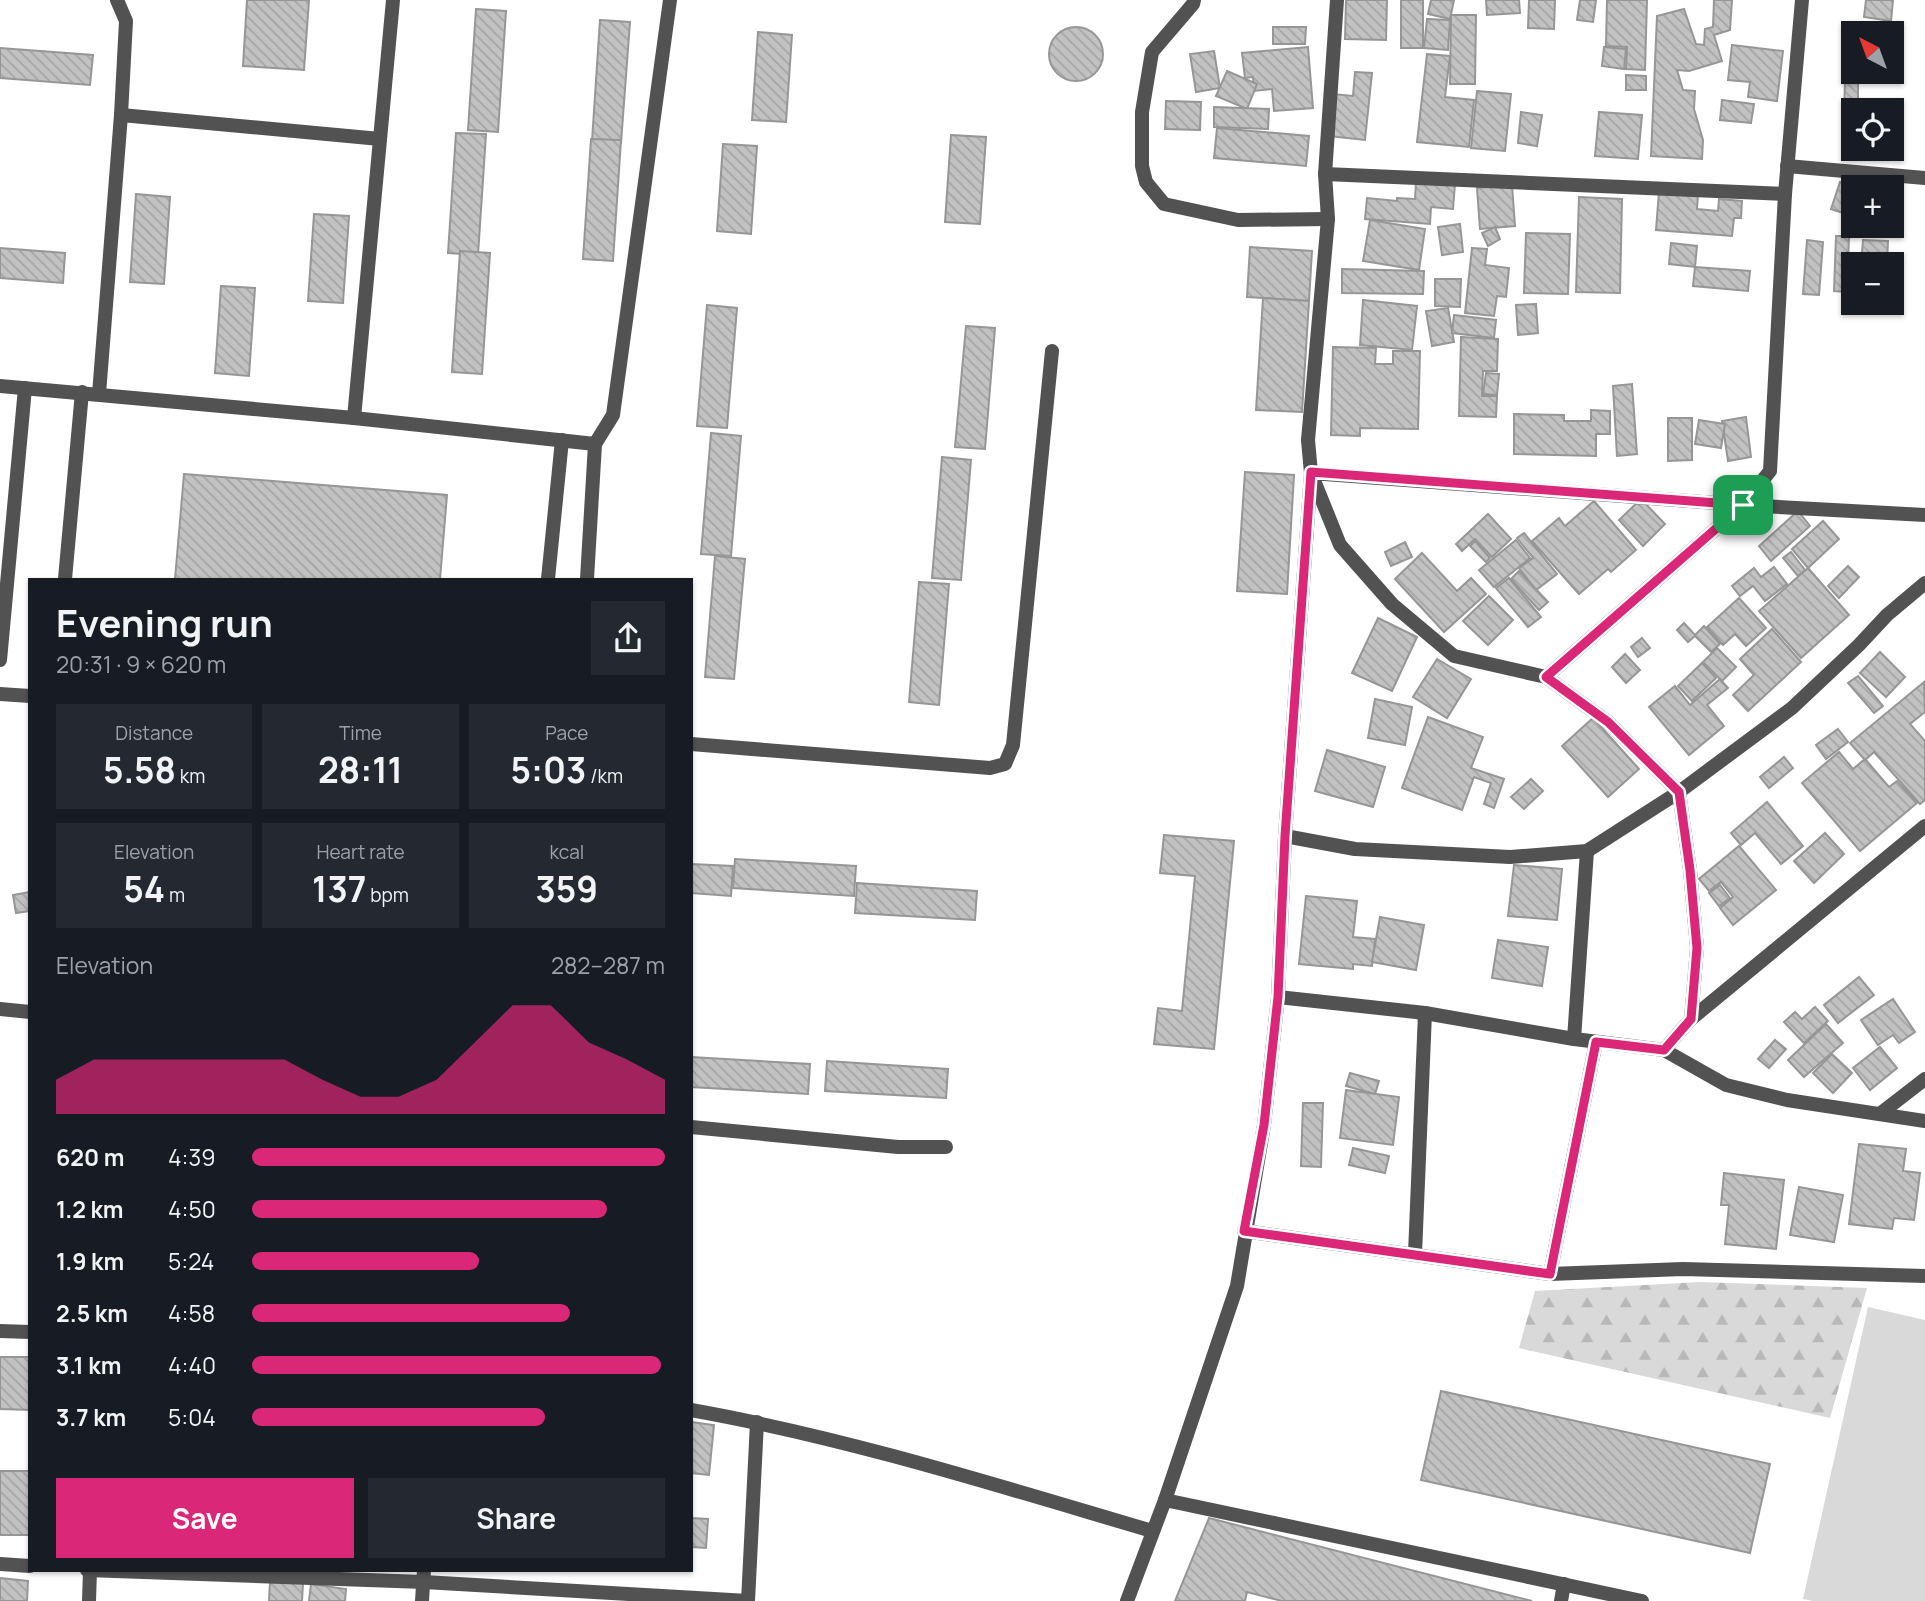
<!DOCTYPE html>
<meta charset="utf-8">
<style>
body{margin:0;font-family:Manrope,sans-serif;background:#242831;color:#f1f3f6;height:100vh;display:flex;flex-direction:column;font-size:26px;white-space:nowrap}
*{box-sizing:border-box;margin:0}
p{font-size:23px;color:#9ea1a6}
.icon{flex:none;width:38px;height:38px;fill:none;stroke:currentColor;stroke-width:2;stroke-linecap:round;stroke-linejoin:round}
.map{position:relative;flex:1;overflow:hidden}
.panel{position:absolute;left:28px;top:578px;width:665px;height:994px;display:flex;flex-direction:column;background:#171b24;border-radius:0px;box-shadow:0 2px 5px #0004}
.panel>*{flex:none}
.needle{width:46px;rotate:319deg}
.tools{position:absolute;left:1841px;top:21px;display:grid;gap:14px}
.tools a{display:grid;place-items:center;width:63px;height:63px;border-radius:0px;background:#171b24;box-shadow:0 2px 5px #0004;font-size:35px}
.pin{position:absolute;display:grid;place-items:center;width:60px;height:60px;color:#fff;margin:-30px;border-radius:14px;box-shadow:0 4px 10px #0006}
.round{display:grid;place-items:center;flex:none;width:74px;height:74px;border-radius:0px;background:#242831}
.headline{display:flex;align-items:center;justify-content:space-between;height:119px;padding:0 28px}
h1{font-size:38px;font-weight:700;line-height:52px}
.metrics{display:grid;grid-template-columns:repeat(3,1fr);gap:10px;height:119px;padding:7px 28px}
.metrics div{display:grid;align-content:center;border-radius:0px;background:#242831;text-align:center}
.metrics b{font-size:35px;font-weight:700}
.metrics small{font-size:19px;font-weight:400}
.metrics p{font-size:19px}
.chart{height:196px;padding:14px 28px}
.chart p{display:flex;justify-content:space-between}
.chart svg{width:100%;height:126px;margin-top:7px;fill:#db2777;opacity:.7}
.primary-button{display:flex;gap:14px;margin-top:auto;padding:14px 28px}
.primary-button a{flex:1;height:80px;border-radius:0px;background:#db2777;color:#fff;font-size:28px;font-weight:700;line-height:80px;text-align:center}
.primary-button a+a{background:#242831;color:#f1f3f6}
ul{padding:0 28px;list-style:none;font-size:23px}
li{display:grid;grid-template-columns:112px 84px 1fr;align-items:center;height:52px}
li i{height:18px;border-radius:9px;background:#db2777}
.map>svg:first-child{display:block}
.forest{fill:url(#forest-firs)}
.park{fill:#d9d9d9}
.building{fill:url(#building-back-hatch);stroke:#969696;stroke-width:2}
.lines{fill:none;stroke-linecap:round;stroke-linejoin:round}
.minor{stroke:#525252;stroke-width:14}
.tertiary{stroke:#525252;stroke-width:14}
.route-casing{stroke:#fff;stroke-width:14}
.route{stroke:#db2777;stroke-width:9}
</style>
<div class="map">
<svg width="1925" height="1601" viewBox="0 0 1925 1601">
<defs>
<pattern id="forest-firs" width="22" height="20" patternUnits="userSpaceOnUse" patternTransform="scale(1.75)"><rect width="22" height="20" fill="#d9d9d9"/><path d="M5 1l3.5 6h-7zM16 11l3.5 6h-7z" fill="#b8b8b8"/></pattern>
<pattern id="building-back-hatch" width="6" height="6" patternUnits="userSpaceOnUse" patternTransform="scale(1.75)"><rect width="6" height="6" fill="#c2c2c2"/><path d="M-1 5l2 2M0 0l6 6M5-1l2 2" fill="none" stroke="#a5a5a5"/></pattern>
</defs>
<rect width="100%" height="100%" fill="#fff"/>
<!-- forest -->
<polygon class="forest" points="1700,1282 1867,1288 1830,1418 1519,1348 1535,1291"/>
<!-- park -->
<polygon class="park" points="1868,1307 1925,1320 1925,1601 1813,1601 1803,1599"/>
<!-- building -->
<g class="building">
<polygon points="247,0 309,0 304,70 243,66"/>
<polygon points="1346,0 1387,0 1386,40 1345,39"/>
<rect x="1401" y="0" width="22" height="48"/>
<polygon points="1431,0 1454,0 1450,19 1428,14"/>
<polygon points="1486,0 1519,0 1520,13 1487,15"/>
<polygon points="1529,0 1555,0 1554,29 1528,28"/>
<polygon points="1580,0 1596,0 1593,22 1577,20"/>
<polygon points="1607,0 1647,0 1645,70 1626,69 1627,47 1606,46"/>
<polygon points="1714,0 1732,0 1730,30 1714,35 1722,61 1689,71 1677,70 1683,90 1695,91 1694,109 1703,140 1702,159 1651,156 1657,16 1684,9 1696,44 1704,45 1705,29 1713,27"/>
<polygon points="1866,0 1893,0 1891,21 1864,17"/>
<polygon points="476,9 506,11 498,132 468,130"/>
<polygon points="1451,15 1476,15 1475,84 1450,84"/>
<polygon points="1427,19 1450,20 1448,50 1424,48"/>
<polygon points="600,20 630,22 621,143 592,141"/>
<circle cx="1076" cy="54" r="27"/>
<polygon points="1273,27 1306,27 1305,44 1273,44"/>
<polygon points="758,32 792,35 786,122 752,120"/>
<polygon points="1732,45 1783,51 1777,101 1748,97 1750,82 1728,80"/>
<polygon points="1308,47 1313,108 1274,111 1272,89 1254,91 1253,77 1245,78 1242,53"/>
<polygon points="1604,47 1626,49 1624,69 1602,66"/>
<polygon points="0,48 93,55 90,85 0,78"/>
<polygon points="1214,51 1220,88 1196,92 1190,54"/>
<polygon points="1427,54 1450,56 1445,97 1474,100 1469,147 1417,142"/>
<polygon points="1227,71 1257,84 1247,109 1216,96"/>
<polygon points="1355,72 1372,73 1365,140 1329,136 1333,94 1353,96"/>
<polygon points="1626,75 1646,76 1646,90 1626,90"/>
<polygon points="1845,78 1858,78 1858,110 1853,110 1853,118 1844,118"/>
<polygon points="1477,91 1511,94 1505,151 1471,148"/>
<polygon points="1722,100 1754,104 1751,123 1720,120"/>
<polygon points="1166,101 1201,102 1200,130 1165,129"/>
<polygon points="1214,107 1269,109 1268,129 1214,127"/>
<polygon points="1521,112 1542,115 1537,146 1518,143"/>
<polygon points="1599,112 1642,115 1638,159 1595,156"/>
<polygon points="1217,128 1309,136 1306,166 1214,158"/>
<polygon points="456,133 486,134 478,255 448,253"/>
<polygon points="951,135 986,137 980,224 945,222"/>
<polygon points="591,139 621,140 613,261 583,259"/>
<polygon points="723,144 757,146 751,234 717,231"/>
<polygon points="1416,181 1455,184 1453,209 1431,207 1430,224 1365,219 1367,198 1397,201 1397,198 1415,199"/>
<polygon points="1840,182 1855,187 1853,187 1846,214 1831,209"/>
<polygon points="1512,185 1515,226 1480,229 1477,188"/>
<polygon points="1659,191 1698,194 1697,209 1718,211 1719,199 1742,201 1741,218 1734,218 1732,236 1656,230"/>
<polygon points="136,194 170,197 164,284 130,282"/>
<polygon points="1579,197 1622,199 1620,293 1576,292"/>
<polygon points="314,214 349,216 343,303 308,301"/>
<polygon points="1370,220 1425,229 1419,270 1363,261"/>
<polygon points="1460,224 1463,252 1442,255 1438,227"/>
<polygon points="1495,227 1500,239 1488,246 1482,233"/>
<polygon points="1526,233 1570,234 1568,294 1524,293"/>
<polygon points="1836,236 1849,236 1847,292 1834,291"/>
<polygon points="1807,240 1823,242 1819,295 1803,294"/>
<polygon points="1863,240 1888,241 1887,264 1861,264"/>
<polygon points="1671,243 1697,246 1695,267 1669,264"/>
<polygon points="1250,247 1312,251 1309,301 1247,297"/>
<polygon points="0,248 65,253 63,283 0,278"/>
<polygon points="1472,248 1487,249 1485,265 1509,268 1506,297 1497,296 1494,316 1465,313"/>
<polygon points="460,251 490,253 482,374 452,372"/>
<polygon points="1695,267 1750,271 1748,291 1693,286"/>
<polygon points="1342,269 1424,271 1423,294 1342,293"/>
<polygon points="1435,279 1461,279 1460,307 1435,306"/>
<polygon points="221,286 255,288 249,376 215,373"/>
<polygon points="1263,298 1309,301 1302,412 1256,410"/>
<polygon points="1363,300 1417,306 1412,350 1360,345"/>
<polygon points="1536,304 1538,333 1518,335 1516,305"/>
<polygon points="707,305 737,308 727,428 697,426"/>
<polygon points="1448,308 1454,342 1432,346 1426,311"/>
<polygon points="1454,315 1496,320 1494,338 1452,333"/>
<polygon points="966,326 995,328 985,449 955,447"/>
<polygon points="1461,337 1498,339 1497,371 1483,371 1482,396 1497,396 1496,417 1459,416"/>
<polygon points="1333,347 1376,348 1375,364 1393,364 1393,351 1420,351 1418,429 1360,428 1360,436 1331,435"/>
<polygon points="1486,373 1499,374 1497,395 1483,394"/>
<polygon points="1632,384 1637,454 1617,456 1613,386"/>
<polygon points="1591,410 1610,411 1610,434 1596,434 1596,456 1514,454 1514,414 1564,415 1564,421 1591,421"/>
<polygon points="1746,417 1751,457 1728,461 1722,421"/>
<polygon points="1668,418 1692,418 1692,460 1668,461"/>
<polygon points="1699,420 1725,424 1721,448 1695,444"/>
<polygon points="711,433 741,436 731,556 701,554"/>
<polygon points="942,457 971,460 961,580 932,578"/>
<polygon points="1245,472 1294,475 1287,594 1237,591"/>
<polygon points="184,474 447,495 440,579 175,579"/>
<polygon points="1641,499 1665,524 1643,546 1619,520"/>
<polygon points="1594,501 1636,550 1611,572 1608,569 1579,594 1532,541 1559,518 1565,526"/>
<polygon points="1798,511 1810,526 1771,561 1759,546"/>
<polygon points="1488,514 1511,539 1492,557 1475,539 1462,551 1456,544"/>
<polygon points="1823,521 1839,539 1808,568 1792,549"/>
<polygon points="1524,533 1557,574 1536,590 1519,568 1533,558 1517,538"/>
<polygon points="1516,540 1530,558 1494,587 1479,570"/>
<polygon points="1475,541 1490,558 1486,562 1470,546"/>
<polygon points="1405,542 1412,557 1391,566 1385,552"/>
<polygon points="1791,552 1805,570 1798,576 1783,558"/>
<polygon points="1422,553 1457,591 1471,578 1486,594 1444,632 1395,579"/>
<polygon points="715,556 745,559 734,679 705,677"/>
<polygon points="1848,566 1859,577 1839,598 1828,586"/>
<polygon points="1774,567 1787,584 1765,601 1753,586 1740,596 1732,586 1754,568 1761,577"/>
<polygon points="1808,568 1849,615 1801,658 1759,611"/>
<polygon points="1519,571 1548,602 1539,610 1511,579"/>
<polygon points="1509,578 1541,617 1528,627 1496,588"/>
<polygon points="919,582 949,584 939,705 909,702"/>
<polygon points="1489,596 1513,620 1488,645 1463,621"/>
<polygon points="1739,598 1766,628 1746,646 1735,634 1723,645 1707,627"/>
<polygon points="1378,618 1417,637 1392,691 1352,673"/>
<polygon points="1684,623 1695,635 1704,626 1720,644 1711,652 1695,636 1688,642 1677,630"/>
<polygon points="1772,629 1801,662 1748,711 1733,695 1754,675 1740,659"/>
<polygon points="1642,638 1650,648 1638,657 1631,647"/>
<polygon points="1717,648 1736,667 1722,681 1703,662"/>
<polygon points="1880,652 1905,677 1886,697 1860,673"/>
<polygon points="1625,654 1640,670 1626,683 1612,667"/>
<polygon points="1437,659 1471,679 1447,718 1413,697"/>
<polygon points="1702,663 1716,678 1692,701 1678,686"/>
<polygon points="1858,676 1883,706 1874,713 1848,683"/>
<polygon points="1720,679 1728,688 1707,705 1724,726 1689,755 1649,707 1675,686 1690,705"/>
<polygon points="1924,682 1925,712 1910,724 1925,741 1925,800 1920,804 1874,752 1865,760 1850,743"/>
<polygon points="1375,699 1412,707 1405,745 1368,738"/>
<polygon points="1428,717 1483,737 1471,768 1504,779 1494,808 1484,804 1491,783 1474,777 1462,810 1402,788"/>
<polygon points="1593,718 1639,769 1608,797 1562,746"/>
<polygon points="1838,729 1848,742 1826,759 1816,745"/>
<polygon points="1327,750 1385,767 1373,807 1315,791"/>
<polygon points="1839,752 1853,769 1865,759 1889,787 1897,781 1917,803 1860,851 1802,783"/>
<polygon points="1784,757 1793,768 1769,788 1760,777"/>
<polygon points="1531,779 1543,791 1524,809 1511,797"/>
<polygon points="1767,802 1803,846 1781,864 1755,833 1741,845 1731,833"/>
<polygon points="1825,833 1844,854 1814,883 1794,861"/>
<polygon points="1164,835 1234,841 1214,1049 1154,1044 1158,1008 1182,1011 1195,876 1160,873"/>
<polygon points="1739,846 1776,890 1733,925 1720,908 1733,897 1721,882 1709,891 1699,879"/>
<polygon points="735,859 856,866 854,896 733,888"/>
<polygon points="691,864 733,866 731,896 691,893"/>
<polygon points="1514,865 1562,869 1557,920 1508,916"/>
<polygon points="857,883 977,891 975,920 855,913"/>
<polygon points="1720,885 1730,898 1719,906 1709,893"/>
<polygon points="30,892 30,911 16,913 13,895"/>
<polygon points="1306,896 1357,901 1353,937 1375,939 1372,966 1353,964 1353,969 1299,964"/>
<polygon points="1380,917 1424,925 1416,970 1372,962"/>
<polygon points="1498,940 1548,947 1542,986 1492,978"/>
<polygon points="1859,977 1874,995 1838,1023 1824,1005"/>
<polygon points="1893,999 1915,1032 1899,1043 1893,1035 1878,1045 1861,1020"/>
<polygon points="1815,1007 1828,1021 1804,1043 1784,1022 1795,1012 1802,1019"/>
<polygon points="1826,1024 1843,1043 1804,1077 1788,1060"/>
<polygon points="1775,1040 1786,1049 1769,1068 1758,1059"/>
<polygon points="1880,1047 1897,1068 1870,1090 1853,1068"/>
<polygon points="1832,1054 1852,1073 1833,1093 1813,1073"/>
<polygon points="691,1057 810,1064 808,1094 691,1087"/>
<polygon points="827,1061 948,1069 946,1098 825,1091"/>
<polygon points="1350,1073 1379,1081 1375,1094 1346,1086"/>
<polygon points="1346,1090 1399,1097 1393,1145 1340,1138"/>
<polygon points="1303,1103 1323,1103 1321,1167 1301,1166"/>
<polygon points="1859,1144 1906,1149 1903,1171 1920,1173 1914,1220 1894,1218 1892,1229 1849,1224"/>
<polygon points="1353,1148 1389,1156 1385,1173 1349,1165"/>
<polygon points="1724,1173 1784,1180 1776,1249 1725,1244 1729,1205 1721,1205"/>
<polygon points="1799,1187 1843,1195 1834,1242 1790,1235"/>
<polygon points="0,1357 30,1357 30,1410 0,1409"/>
<polygon points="1441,1391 1770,1464 1750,1553 1421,1480"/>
<polygon points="691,1422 714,1425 709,1475 691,1473"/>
<rect x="0" y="1471" width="30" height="64"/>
<polygon points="691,1518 708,1519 706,1548 691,1547"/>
<polygon points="1209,1518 1532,1601 1282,1601 1247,1592 1245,1601 1175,1601"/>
<polygon points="0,1578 28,1581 27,1601 0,1601"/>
<polygon points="270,1582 303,1583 302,1601 269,1601"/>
<polygon points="311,1584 346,1589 345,1601 309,1601"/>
</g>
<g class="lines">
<!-- minor -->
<g class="minor">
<polyline points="1194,0 1193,4 1152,52 1142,112 1142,166 1146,182 1164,204 1238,220 1328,219"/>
<polyline points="121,115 380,139"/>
<polyline points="1787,166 1925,178"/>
<polyline points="1325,174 1785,194"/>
<polyline points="0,386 354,418 595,444 613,415 670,0"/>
<polyline points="99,394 121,115 126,21 117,0"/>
<polyline points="354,418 393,0"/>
<polyline points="65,579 82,392"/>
<polyline points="548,579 562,440"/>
<polyline points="587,579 595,444"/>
<polyline points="0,660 25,388"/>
<polyline points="1546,677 1743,505 1770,471 1785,194 1802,0"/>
<polyline points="0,694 30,696"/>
<polyline points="691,744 990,768 1005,764 1013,745 1052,351"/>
<polyline points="1285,836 1355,849 1510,857 1587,851 1679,792 1792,708 1859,645 1887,615 1925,583"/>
<polyline points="1278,997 1425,1013 1574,1039 1664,1050 1726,1085 1787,1100 1925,1121"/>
<polyline points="0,1009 30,1012"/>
<polyline points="1691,1019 1697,948 1690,870 1679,792 1608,722 1546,677 1454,656 1392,604 1340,545 1311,473 1743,505 1925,515"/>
<polyline points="1574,1039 1587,851"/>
<polyline points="1664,1050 1691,1019 1925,826"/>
<polyline points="1881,1113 1925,1079"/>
<polyline points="691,1127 898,1147 946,1147"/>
<polyline points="1244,1231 1550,1274 1683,1269 1925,1276"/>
<polyline points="1415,1254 1425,1013"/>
<polyline points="1550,1274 1596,1042"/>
<polyline points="0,1331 30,1332"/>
<path d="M691,1410c157,28 308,76 461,121"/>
<polyline points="1165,1500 1237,1286 1264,1125 1278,997 1285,836 1311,473 1308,440 1328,219 1325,174 1337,0"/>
<polyline points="0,1564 30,1566"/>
<polyline points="87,1570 424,1582 748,1601"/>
<polyline points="89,1601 90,1570"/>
<polyline points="422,1601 424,1570"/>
<polyline points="748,1601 757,1422"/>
<polyline points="1561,1601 1564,1584"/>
</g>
<!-- tertiary -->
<polyline class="tertiary" points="1127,1601 1165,1500 1642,1601"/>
</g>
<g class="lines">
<defs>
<polygon id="route" points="1311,472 1743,505 1546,677 1608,722 1679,792 1690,870 1697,948 1691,1019 1664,1050 1596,1042 1550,1274 1244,1231 1264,1125 1278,997 1285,836"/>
</defs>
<!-- route casing -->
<use href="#route" class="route-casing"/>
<!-- route -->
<use href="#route" class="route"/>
</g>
</svg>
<div class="tools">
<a><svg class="needle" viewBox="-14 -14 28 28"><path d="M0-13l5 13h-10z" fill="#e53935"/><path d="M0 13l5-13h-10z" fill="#9ea1a6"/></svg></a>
<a><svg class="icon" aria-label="locate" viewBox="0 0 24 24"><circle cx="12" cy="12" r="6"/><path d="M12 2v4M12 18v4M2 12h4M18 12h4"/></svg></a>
<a>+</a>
<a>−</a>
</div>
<div class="pin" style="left:1743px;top:505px;background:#1e9e55"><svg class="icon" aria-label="arrive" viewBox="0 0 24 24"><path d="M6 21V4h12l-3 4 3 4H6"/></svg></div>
<section class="panel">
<div class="headline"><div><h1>Evening run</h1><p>20:31 · 9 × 620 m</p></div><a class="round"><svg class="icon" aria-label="share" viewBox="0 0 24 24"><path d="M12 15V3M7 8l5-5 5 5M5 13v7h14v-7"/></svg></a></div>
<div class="metrics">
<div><p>Distance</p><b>5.58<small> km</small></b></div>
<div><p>Time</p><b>28:11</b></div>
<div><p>Pace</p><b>5:03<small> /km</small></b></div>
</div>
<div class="metrics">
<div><p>Elevation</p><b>54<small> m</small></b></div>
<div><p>Heart rate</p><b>137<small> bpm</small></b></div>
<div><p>kcal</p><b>359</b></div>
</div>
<div class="chart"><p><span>Elevation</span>282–287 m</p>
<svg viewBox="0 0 160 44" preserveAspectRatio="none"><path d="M0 44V32L10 25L20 25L30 25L40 25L50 25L60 25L70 32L80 38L90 38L100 32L110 19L120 6L130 6L140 19L150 25L160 32V44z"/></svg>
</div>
<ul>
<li><b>620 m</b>4:39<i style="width:100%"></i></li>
<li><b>1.2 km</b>4:50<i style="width:86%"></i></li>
<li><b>1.9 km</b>5:24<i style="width:55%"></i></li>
<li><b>2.5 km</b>4:58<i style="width:77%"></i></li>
<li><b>3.1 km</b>4:40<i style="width:99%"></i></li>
<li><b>3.7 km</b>5:04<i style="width:71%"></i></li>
</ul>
<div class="primary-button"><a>Save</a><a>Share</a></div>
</section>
</div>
